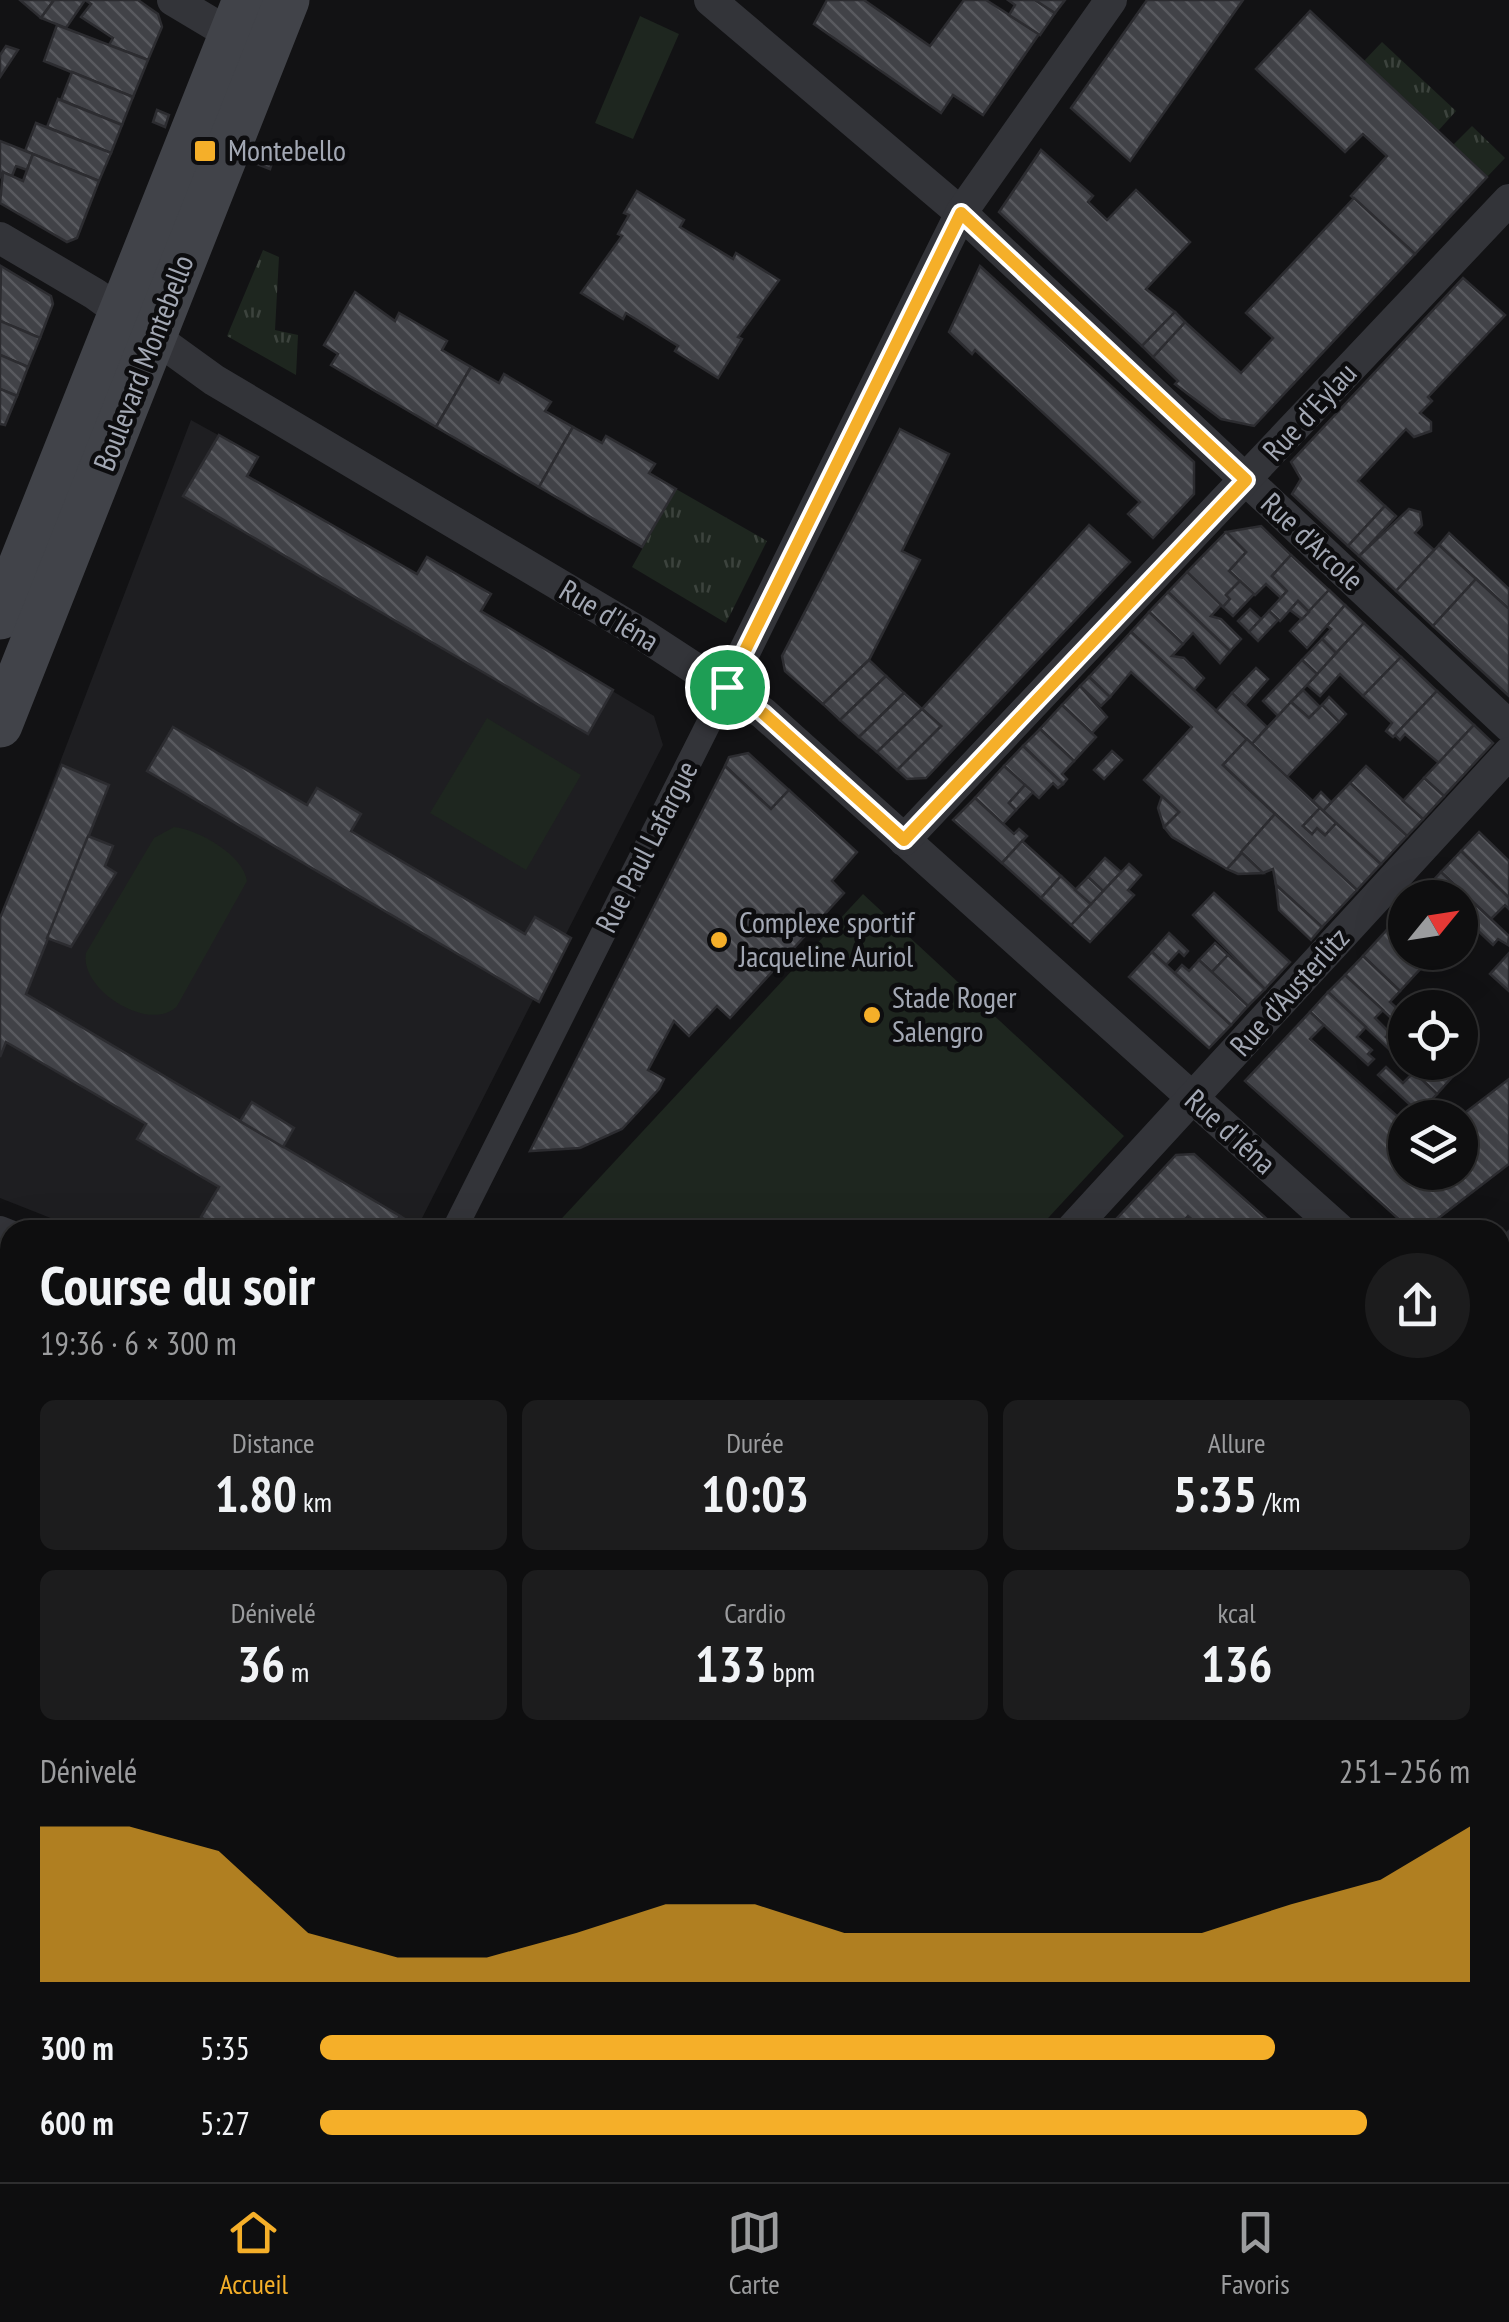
<!DOCTYPE html>
<html lang="fr">
<meta charset="utf-8">
<style>
body{margin:0;font-family:"PT Sans Narrow",sans-serif;background:#1c1c1d;color:#f1f3f6;height:100vh;display:flex;flex-direction:column;font-size:38px;white-space:nowrap}
*{box-sizing:border-box;margin:0}
p{font-size:32px;color:#9b9c9e}
.icon{flex:none;width:55px;height:55px;fill:none;stroke:currentColor;stroke-width:2;stroke-linecap:round;stroke-linejoin:round}
.map{position:relative;flex:1;overflow:hidden}
.drawer{position:absolute;left:0px;top:1220px;width:1510px;height:962px;display:flex;flex-direction:column;background:#0e0e0f;border-radius:30px 30px 0 0;box-shadow:0 10px 40px #0002,0 0 0 2px #2e2e2f}
.drawer>*{flex:none}
.needle{width:65px;rotate:60deg}
.tools{position:absolute;left:1388px;top:880px;display:grid;gap:20px}
.tools a{display:grid;place-items:center;width:90px;height:90px;border-radius:50%;background:#0e0e0f;box-shadow:0 10px 40px #0002,0 0 0 2px #2e2e2f;font-size:50px}
.pin{position:absolute;display:grid;place-items:center;width:85px;height:85px;color:#fff;margin:-42px;border:5px solid #fff;border-radius:50%;box-shadow:0 2px 10px #0007}
.round{display:grid;place-items:center;flex:none;width:105px;height:105px;border-radius:52px;background:#1c1c1d}
.headline{display:flex;align-items:center;justify-content:space-between;height:170px;padding:0 40px}
h1{font-size:55px;font-weight:800;line-height:75px}
.stats{display:grid;grid-template-columns:repeat(3,1fr);gap:15px;height:170px;padding:10px 40px}
.stats div{display:grid;align-content:center;border-radius:15px;background:#1c1c1d;text-align:center}
.stats b{font-size:50px;font-weight:800}
.stats small{font-size:28px;font-weight:400}
.stats p{font-size:28px}
.chart{height:280px;padding:20px 40px}
.chart p{display:flex;justify-content:space-between}
.chart svg{width:100%;height:180px;margin-top:10px;fill:#f5af29;opacity:.7}
ul{padding:0 40px;list-style:none;font-size:32px}
li{display:grid;grid-template-columns:160px 120px 1fr;align-items:center;height:75px}
li i{height:25px;border-radius:12px;background:#f5af29}
.tabs{display:flex;justify-content:space-around;align-items:center;height:140px;border-top:2px solid #2e2e2f;background:#0e0e0f;font-size:28px;color:#9b9c9e}
.tabs a{display:grid;justify-items:center;gap:5px}
.tabs .on{color:#f5af29}
.map>svg:first-child{display:block}
.built{fill:#1e1e21}
.grass{fill:url(#grass-tufts)}
.garden{fill:#1e261f}
.building{fill:url(#building-back-hatch);stroke:#2c2c30;stroke-width:2.5}
.lines{fill:none;stroke-linecap:round;stroke-linejoin:round}
.service{stroke:#333439;stroke-width:15}
.pedestrian{stroke:#333439;stroke-width:25}
.minor{stroke:#333439;stroke-width:32}
.secondary{stroke:#414349;stroke-width:45}
.route-casing{stroke:#fff;stroke-width:20}
.route{stroke:#f5af29;stroke-width:12}
.poi-dot{fill:#f5af29;stroke:#0d0d0f;stroke-width:4}
.labels{text-anchor:middle;stroke-width:9;stroke-linejoin:round;paint-order:stroke}
.poi-label{font-size:30px;fill:#a3a8b4;stroke:#0d0d0f;text-anchor:start}
.street-label{font-size:30px;fill:#a3a8b4;stroke:#0d0d0f}
</style>
<div class="map">
<svg width="1509" height="2182" viewBox="0 0 1509 2182">
<defs>
<pattern id="grass-tufts" width="24" height="20" patternUnits="userSpaceOnUse" patternTransform="scale(2.5)"><rect width="24" height="20" fill="#1e261f"/><path d="M3 7l-1-3M5 7V3M7 7l1-3M15 17l-1-3M17 17v-4M19 17l1-3" fill="none" stroke="#3c433d"/></pattern>
<pattern id="building-back-hatch" width="6" height="6" patternUnits="userSpaceOnUse" patternTransform="scale(2.5)"><rect width="6" height="6" fill="#414247"/><path d="M-1 5l2 2M0 0l6 6M5-1l2 2" fill="none" stroke="#595a5f"/></pattern>
</defs>
<rect width="100%" height="100%" fill="#121214"/>
<!-- built -->
<polygon class="built" points="191,420 258,457 248,477 416,574 427,557 491,594 481,612 654,716 663,745 566,934 571,938 539,1002 533,1000 418,1226 422,1230 81,1230 0,1198 0,919"/>
<!-- grass -->
<g class="grass">
<polygon points="1382,42 1456,111 1438,131 1364,61"/>
<polygon points="1472,126 1505,158 1487,177 1453,145"/>
<polygon points="263,250 279,257 275,330 298,335 296,375 227,336"/>
<polygon points="676,489 767,541 726,623 632,567"/>
<polygon points="1509,1526 1509,1620 1502,1627 1500,1539"/>
<polygon points="58,2173 256,2173 249,2182 69,2182"/>
<polygon points="713,2173 713,2172 786,2173 777,2182 706,2182"/>
</g>
<!-- garden -->
<g class="garden">
<polygon points="640,16 679,34 633,139 595,123"/>
<polygon points="487,718 581,775 526,870 430,813"/>
<path d="M174,827c25,3 69,28 73,54l-70,125c-26,28 -98,-16 -91,-53l68,-115z"/>
<polygon points="863,894 1124,1136 1037,1230 551,1230"/>
</g>
<!-- building -->
<g class="building">
<polygon points="20,0 54,0 41,18"/>
<polygon points="54,0 85,0 66,28 41,18"/>
<polygon points="85,0 138,0 158,14 162,27 148,60 109,45 113,38 81,17 91,4"/>
<polygon points="827,0 864,0 930,46 964,0 986,0 1039,34 983,115 953,95 941,113 814,24"/>
<polygon points="1008,0 1035,0 1055,13 1040,35 1009,15 1015,5"/>
<polygon points="1035,0 1065,0 1055,13"/>
<polygon points="1147,0 1243,0 1130,161 1071,108"/>
<polygon points="1310,11 1487,177 1415,254 1351,196 1387,156 1363,134 1345,152 1256,69"/>
<polygon points="57,25 148,60 133,97 44,61"/>
<polygon points="6,46 18,50 0,77 0,55"/>
<polygon points="72,72 133,97 122,125 61,100"/>
<polygon points="58,99 122,125 111,153 47,127"/>
<polygon points="157,110 169,115 165,127 153,122"/>
<polygon points="36,123 111,153 99,181 25,151"/>
<polygon points="0,141 33,154 27,170 16,166 12,176 3,172 0,177"/>
<polygon points="1041,150 1093,196 1088,202 1107,220 1136,190 1190,242 1146,289 1175,312 1142,346 999,212"/>
<polygon points="262,152 274,157 270,169 257,164"/>
<polygon points="33,154 99,181 77,238 67,242 0,203 3,172 23,181"/>
<polygon points="637,191 684,220 680,227 733,259 736,253 779,280 738,337 742,339 718,378 675,351 678,346 626,313 623,319 581,293 622,236 618,234 629,215 624,213"/>
<polygon points="1354,198 1415,254 1254,426 1221,419 1175,384 1178,381 1153,357 1185,322 1241,373 1273,338 1246,313"/>
<polygon points="1,266 51,296 53,304 40,338 0,321"/>
<polygon points="980,266 1194,462 1194,494 1153,538 1128,514 1140,502 975,350 972,354 949,332"/>
<polygon points="1463,278 1505,315 1428,397 1432,401 1420,413 1431,422 1431,431 1414,437 1406,429 1358,481 1385,506 1348,546 1292,494 1301,479 1291,462"/>
<polygon points="355,292 395,321 399,313 447,341 442,350 471,367 436,427 331,365 338,354 324,345"/>
<polygon points="1175,312 1185,322 1153,357 1142,346"/>
<polygon points="0,321 40,338 28,367 0,355"/>
<polygon points="0,355 28,367 17,396 0,389"/>
<polygon points="471,367 499,383 504,374 551,402 545,411 573,427 539,487 436,427"/>
<polygon points="0,389 17,396 5,425 0,424"/>
<polygon points="573,427 602,443 606,436 655,464 649,473 676,489 642,547 539,487"/>
<polygon points="900,429 949,454 902,551 920,560 869,660 823,704 785,671 782,656"/>
<polygon points="219,435 258,457 247,476 417,574 427,557 491,594 481,611 613,690 588,734 183,496"/>
<polygon points="1385,506 1396,516 1359,556 1348,546"/>
<polygon points="1409,509 1420,512 1422,525 1415,533 1434,550 1396,591 1359,556"/>
<polygon points="1089,525 1130,562 926,778 907,779 897,770 941,726 922,709"/>
<polygon points="1261,526 1291,555 1272,576 1287,591 1281,598 1266,584 1255,595 1229,571 1246,552 1226,532"/>
<polygon points="1226,532 1246,552 1229,571 1240,581 1226,595 1230,599 1223,607 1187,572"/>
<polygon points="1449,533 1509,589 1509,609 1439,545"/>
<polygon points="1439,545 1476,579 1433,626 1396,591"/>
<polygon points="1291,555 1329,590 1309,612 1298,601 1280,621 1269,611 1287,591 1272,576"/>
<polygon points="1187,572 1221,605 1211,616 1221,619 1241,639 1230,651 1168,592"/>
<polygon points="1476,579 1509,609 1509,696 1433,626"/>
<polygon points="1240,581 1254,594 1233,616 1223,607 1230,599 1226,595"/>
<polygon points="1329,590 1345,605 1307,648 1290,631"/>
<polygon points="1168,592 1230,651 1220,663 1193,633 1183,644 1149,612"/>
<polygon points="1298,601 1309,612 1302,619 1290,610"/>
<polygon points="1345,605 1364,623 1336,653 1322,639 1331,629 1327,626"/>
<polygon points="1250,609 1261,619 1249,632 1238,621"/>
<polygon points="1269,611 1278,620 1258,641 1249,632"/>
<polygon points="1149,612 1183,644 1172,656 1184,658 1204,678 1194,690 1131,632"/>
<polygon points="1364,623 1401,657 1363,696 1340,674 1320,696 1307,685"/>
<polygon points="1131,632 1247,739 1223,765 1275,814 1227,869 1172,837 1164,827 1179,812 1144,780 1192,727 1131,672 1110,697 1089,677"/>
<polygon points="1322,639 1336,653 1317,674 1302,660"/>
<polygon points="1401,657 1437,691 1393,737 1386,731 1392,723 1363,696"/>
<polygon points="869,660 886,676 840,720 823,704"/>
<polygon points="1302,660 1317,674 1278,716 1263,701"/>
<polygon points="1256,668 1268,679 1245,705 1232,693"/>
<polygon points="886,676 904,693 859,737 840,720"/>
<polygon points="1089,677 1110,697 1101,706 1080,686"/>
<polygon points="1080,686 1107,717 1092,733 1062,705"/>
<polygon points="1303,690 1320,707 1309,718 1291,702"/>
<polygon points="1437,691 1474,725 1439,763 1405,734 1400,740 1395,735"/>
<polygon points="904,693 922,709 877,752 859,737"/>
<polygon points="1232,693 1267,727 1252,744 1216,711"/>
<polygon points="1329,697 1346,714 1339,722 1322,705"/>
<polygon points="1291,702 1309,718 1322,705 1339,722 1287,777 1252,744"/>
<polygon points="1062,705 1096,737 1074,761 1040,729"/>
<polygon points="922,709 941,726 897,770 877,752"/>
<polygon points="1474,725 1493,743 1444,796 1424,778"/>
<polygon points="173,727 307,805 317,788 361,814 351,831 525,934 535,917 571,938 539,1002 147,771"/>
<polygon points="1040,729 1074,761 1062,774 1067,779 1063,784 1023,746"/>
<polygon points="1247,739 1320,808 1303,826 1312,834 1317,828 1325,835 1336,823 1381,864 1357,890 1223,765"/>
<polygon points="1023,746 1063,784 1058,788 1053,783 1039,798 1004,766"/>
<polygon points="1112,751 1122,760 1104,779 1094,770"/>
<polygon points="748,753 789,790 771,809 725,766 729,757"/>
<polygon points="62,765 109,785 26,994 400,1216 392,1230 219,1230 201,1217 219,1187 137,1139 146,1124 6,1042 0,1057 0,918"/>
<polygon points="725,766 771,809 789,790 857,852 832,881 844,893 730,1018 717,1006 689,1036 674,1021 648,1070 664,1079 659,1089 622,1129 580,1148 530,1151"/>
<polygon points="1004,766 1025,785 1009,803 1016,810 1003,824 975,798"/>
<polygon points="1366,766 1423,819 1407,836 1350,783"/>
<polygon points="1424,778 1444,796 1423,819 1403,801"/>
<polygon points="1350,783 1407,836 1381,864 1323,811"/>
<polygon points="1025,785 1033,792 1016,810 1009,803"/>
<polygon points="1321,792 1331,802 1323,811 1313,801"/>
<polygon points="1162,796 1179,812 1164,827 1158,808"/>
<polygon points="975,798 1014,834 1019,829 1027,836 1002,863 953,820"/>
<polygon points="1320,808 1336,823 1325,835 1317,828 1312,834 1303,826"/>
<polygon points="1275,814 1357,890 1322,927 1276,885 1273,869 1263,873 1241,852"/>
<polygon points="1479,832 1509,861 1509,898 1461,851"/>
<polygon points="88,836 113,846 105,866 116,873 71,947 47,938"/>
<polygon points="1022,841 1061,876 1041,898 1002,863"/>
<polygon points="1461,851 1509,898 1509,909 1505,905 1491,919 1441,872"/>
<polygon points="1242,853 1263,873 1238,874 1227,869"/>
<polygon points="1105,858 1121,872 1103,891 1088,877"/>
<polygon points="1129,864 1141,875 1128,890 1134,895 1090,942 1071,925"/>
<polygon points="1441,872 1509,936 1508,945 1498,939 1493,945 1472,925 1460,937 1460,898 1417,898"/>
<polygon points="1061,876 1091,904 1071,925 1041,898"/>
<polygon points="1088,877 1103,891 1091,904 1075,890"/>
<polygon points="1276,885 1322,927 1311,940 1279,910"/>
<polygon points="1214,893 1290,962 1265,989 1193,915"/>
<polygon points="1405,910 1405,952 1436,952 1400,991 1363,956"/>
<polygon points="1169,933 1188,951 1184,956 1179,951 1166,965 1152,952"/>
<polygon points="1215,943 1228,955 1212,972 1199,960"/>
<polygon points="1152,952 1231,1025 1209,1048 1129,977"/>
<polygon points="1509,953 1509,991 1490,974"/>
<polygon points="1228,955 1265,989 1248,1006 1212,972"/>
<polygon points="1363,956 1400,991 1390,1002 1405,1016 1405,1031 1345,975"/>
<polygon points="1199,960 1248,1006 1231,1025 1175,973 1182,965 1189,971"/>
<polygon points="1345,975 1383,1010 1375,1018 1390,1033 1386,1037 1391,1041 1402,1028 1405,1031 1405,1062 1438,1062 1453,1076 1437,1094 1328,992"/>
<polygon points="1328,992 1366,1027 1357,1037 1372,1050 1368,1054 1374,1059 1368,1065 1310,1012"/>
<polygon points="1310,1012 1324,1025 1310,1039 1405,1123 1405,1172 1460,1172 1458,1118 1509,1079 1509,1164 1423,1230 1411,1230 1245,1081"/>
<polygon points="1460,1048 1470,1058 1453,1076 1438,1062 1460,1062"/>
<polygon points="1386,1067 1403,1083 1414,1072 1437,1094 1419,1113 1378,1075"/>
<polygon points="252,1102 294,1128 283,1147 240,1121"/>
<polygon points="1194,1154 1279,1230 1204,1230 1188,1216 1175,1230 1106,1230 1176,1155"/>
<polygon points="400,1216 418,1227 422,1230 392,1230"/>
<polygon points="1509,1231 1509,1264 1500,1274 1500,1240"/>
<polygon points="1509,1264 1509,1306 1503,1312 1500,1274"/>
<polygon points="0,1269 10,1273 0,1309"/>
<polygon points="10,1284 10,1339 0,1335 0,1309"/>
<polygon points="2,1578 10,1581 10,1611 0,1607"/>
<polygon points="1500,1626 1509,1634 1509,1684 1500,1693"/>
<polygon points="3,1645 10,1648 10,1674 0,1670"/>
<polygon points="0,1670 10,1674 10,1699 0,1695"/>
<polygon points="1509,1684 1507,1711 1509,1729 1500,1720 1500,1693"/>
<polygon points="1500,1720 1509,1729 1509,1776 1500,1769"/>
<polygon points="0,1757 10,1762 10,1783 0,1778"/>
<polygon points="10,1783 10,1805 6,1812 0,1802"/>
<polygon points="0,1808 10,1813 10,1853 0,1848"/>
<polygon points="0,1862 10,1867 10,1883 0,1878"/>
<polygon points="0,1878 10,1883 10,1962 0,1957"/>
<polygon points="1509,1905 1509,2010 1500,2019 1500,1915"/>
<polygon points="0,1957 10,1962 10,1995 0,1990"/>
<polygon points="0,1990 10,1995 10,2027 0,2022"/>
<polygon points="0,2022 10,2027 0,2055"/>
<polygon points="1509,2036 1509,2080 1500,2072 1500,2045"/>
<polygon points="1509,2092 1509,2125 1500,2136 1500,2102"/>
<polygon points="1509,2149 1509,2182 1462,2182 1478,2172 1500,2172 1500,2156"/>
<polygon points="317,2172 392,2172 385,2182 309,2182"/>
<polygon points="457,2172 556,2172 568,2182 470,2182"/>
<polygon points="811,2172 919,2172 914,2182 802,2182"/>
<polygon points="1035,2172 1051,2172 1061,2182 1026,2182"/>
<polygon points="1259,2172 1367,2172 1358,2182 1250,2182"/>
</g>
<g class="lines">
<!-- service -->
<polyline class="service" points="0,1626 10,1630"/>
<!-- pedestrian -->
<g class="pedestrian">
<polyline points="454,1230 727,687"/>
<polyline points="1500,1794 1509,1802"/>
</g>
<!-- minor -->
<g class="minor">
<polyline points="173,0 250,46"/>
<polyline points="710,0 961,213 1509,726"/>
<polyline points="0,238 95,294 214,380 642,634 763,713 1340,1230"/>
<polyline points="727,687 961,213 1111,0"/>
<polyline points="904,840 1509,200"/>
<polyline points="1071,1230 1509,753"/>
<polyline points="0,1232 10,1236"/>
<polyline points="1500,1373 1509,1381"/>
<polyline points="1500,1497 1509,1483"/>
<polyline points="1500,1868 1509,1859"/>
<polyline points="0,2124 10,2105"/>
<polyline points="13,2172 24,2182"/>
<polyline points="597,2172 609,2182"/>
<polyline points="273,2182 280,2172"/>
<polyline points="1206,2182 1215,2172"/>
</g>
<!-- secondary -->
<g class="secondary">
<polyline points="0,617 245,0"/>
<polyline points="0,725 287,0"/>
</g>
</g>
<g class="lines">
<defs>
<polygon id="route" points="961,213 1246,480 904,840 763,713 727,687"/>
</defs>
<!-- route casing -->
<use href="#route" class="route-casing"/>
<!-- route -->
<use href="#route" class="route"/>
</g>
<!-- markers -->
<g class="poi-dot">
<rect x="193" y="139" width="24" height="24" rx="5"/>
<circle cx="719" cy="940" r="10"/>
<circle cx="872" cy="1015" r="10"/>
</g>
<g class="labels">
<!-- poi labels -->
<g class="poi-label">
<text x="228" y="161">Montebello</text>
<text x="739" y="933">Complexe sportif<tspan x="739" dy="34">Jacqueline Auriol</tspan></text>
<text x="892" y="1008">Stade Roger<tspan x="892" dy="34">Salengro</tspan></text>
</g>
<!-- street labels -->
<g class="street-label">
<text transform="translate(144 363) rotate(-69)" y="10">Boulevard Montebello</text>
<text transform="translate(1310 412) rotate(-47)" y="10">Rue d'Eylau</text>
<text transform="translate(1312 542) rotate(43)" y="10">Rue d'Arcole</text>
<text transform="translate(609 616) rotate(31)" y="10">Rue d'Iéna</text>
<text transform="translate(647 847) rotate(-63)" y="10">Rue Paul Lafargue</text>
<text transform="translate(1290 992) rotate(-48)" y="10">Rue d'Austerlitz</text>
<text transform="translate(1230 1132) rotate(42)" y="10">Rue d'Iéna</text>
</g>
</g>
</svg>
<div class="tools">
<a><svg class="needle" viewBox="-14 -14 28 28"><path d="M0-13l5 13h-10z" fill="#e53935"/><path d="M0 13l5-13h-10z" fill="#9b9c9e"/></svg></a>
<a><svg class="icon" aria-label="locate" viewBox="0 0 24 24"><circle cx="12" cy="12" r="6"/><path d="M12 2v4M12 18v4M2 12h4M18 12h4"/></svg></a>
<a><svg class="icon" aria-label="layers" viewBox="0 0 24 24"><path d="M12 4l9 5-9 5-9-5zM3 14l9 5 9-5"/></svg></a>
</div>
<div class="pin" style="left:727px;top:687px;background:#1e9e55"><svg class="icon" aria-label="arrive" viewBox="0 0 24 24"><path d="M6 21V4h12l-3 4 3 4H6"/></svg></div>
<section class="drawer">
<div class="headline"><div><h1>Course du soir</h1><p>19:36 · 6 × 300 m</p></div><a class="round"><svg class="icon" aria-label="share" viewBox="0 0 24 24"><path d="M12 15V3M7 8l5-5 5 5M5 13v7h14v-7"/></svg></a></div>
<div class="stats">
<div><p>Distance</p><b>1.80<small> km</small></b></div>
<div><p>Durée</p><b>10:03</b></div>
<div><p>Allure</p><b>5:35<small> /km</small></b></div>
</div>
<div class="stats">
<div><p>Dénivelé</p><b>36<small> m</small></b></div>
<div><p>Cardio</p><b>133<small> bpm</small></b></div>
<div><p>kcal</p><b>136</b></div>
</div>
<div class="chart"><p><span>Dénivelé</span>251–256 m</p>
<svg viewBox="0 0 160 44" preserveAspectRatio="none"><path d="M0 44V6L10 6L20 12L30 32L40 38L50 38L60 32L70 25L80 25L90 32L100 32L110 32L120 32L130 32L140 25L150 19L160 6V44z"/></svg>
</div>
<ul>
<li><b>300 m</b>5:35<i style="width:83%"></i></li>
<li><b>600 m</b>5:27<i style="width:91%"></i></li>
</ul>
</section>
</div>
<nav class="tabs">
<a class="on"><svg class="icon" aria-label="home" viewBox="0 0 24 24"><path d="M3 11l9-7 9 7M6 9v11h12V9"/></svg>Accueil</a>
<a><svg class="icon" aria-label="map" viewBox="0 0 24 24"><path d="M3 6l6-2 6 2 6-2v14l-6 2-6-2-6 2zM9 4v14M15 6v14"/></svg>Carte</a>
<a><svg class="icon" aria-label="saved" viewBox="0 0 24 24"><path d="M7 4h10v16l-5-4-5 4z"/></svg>Favoris</a>
</nav>
